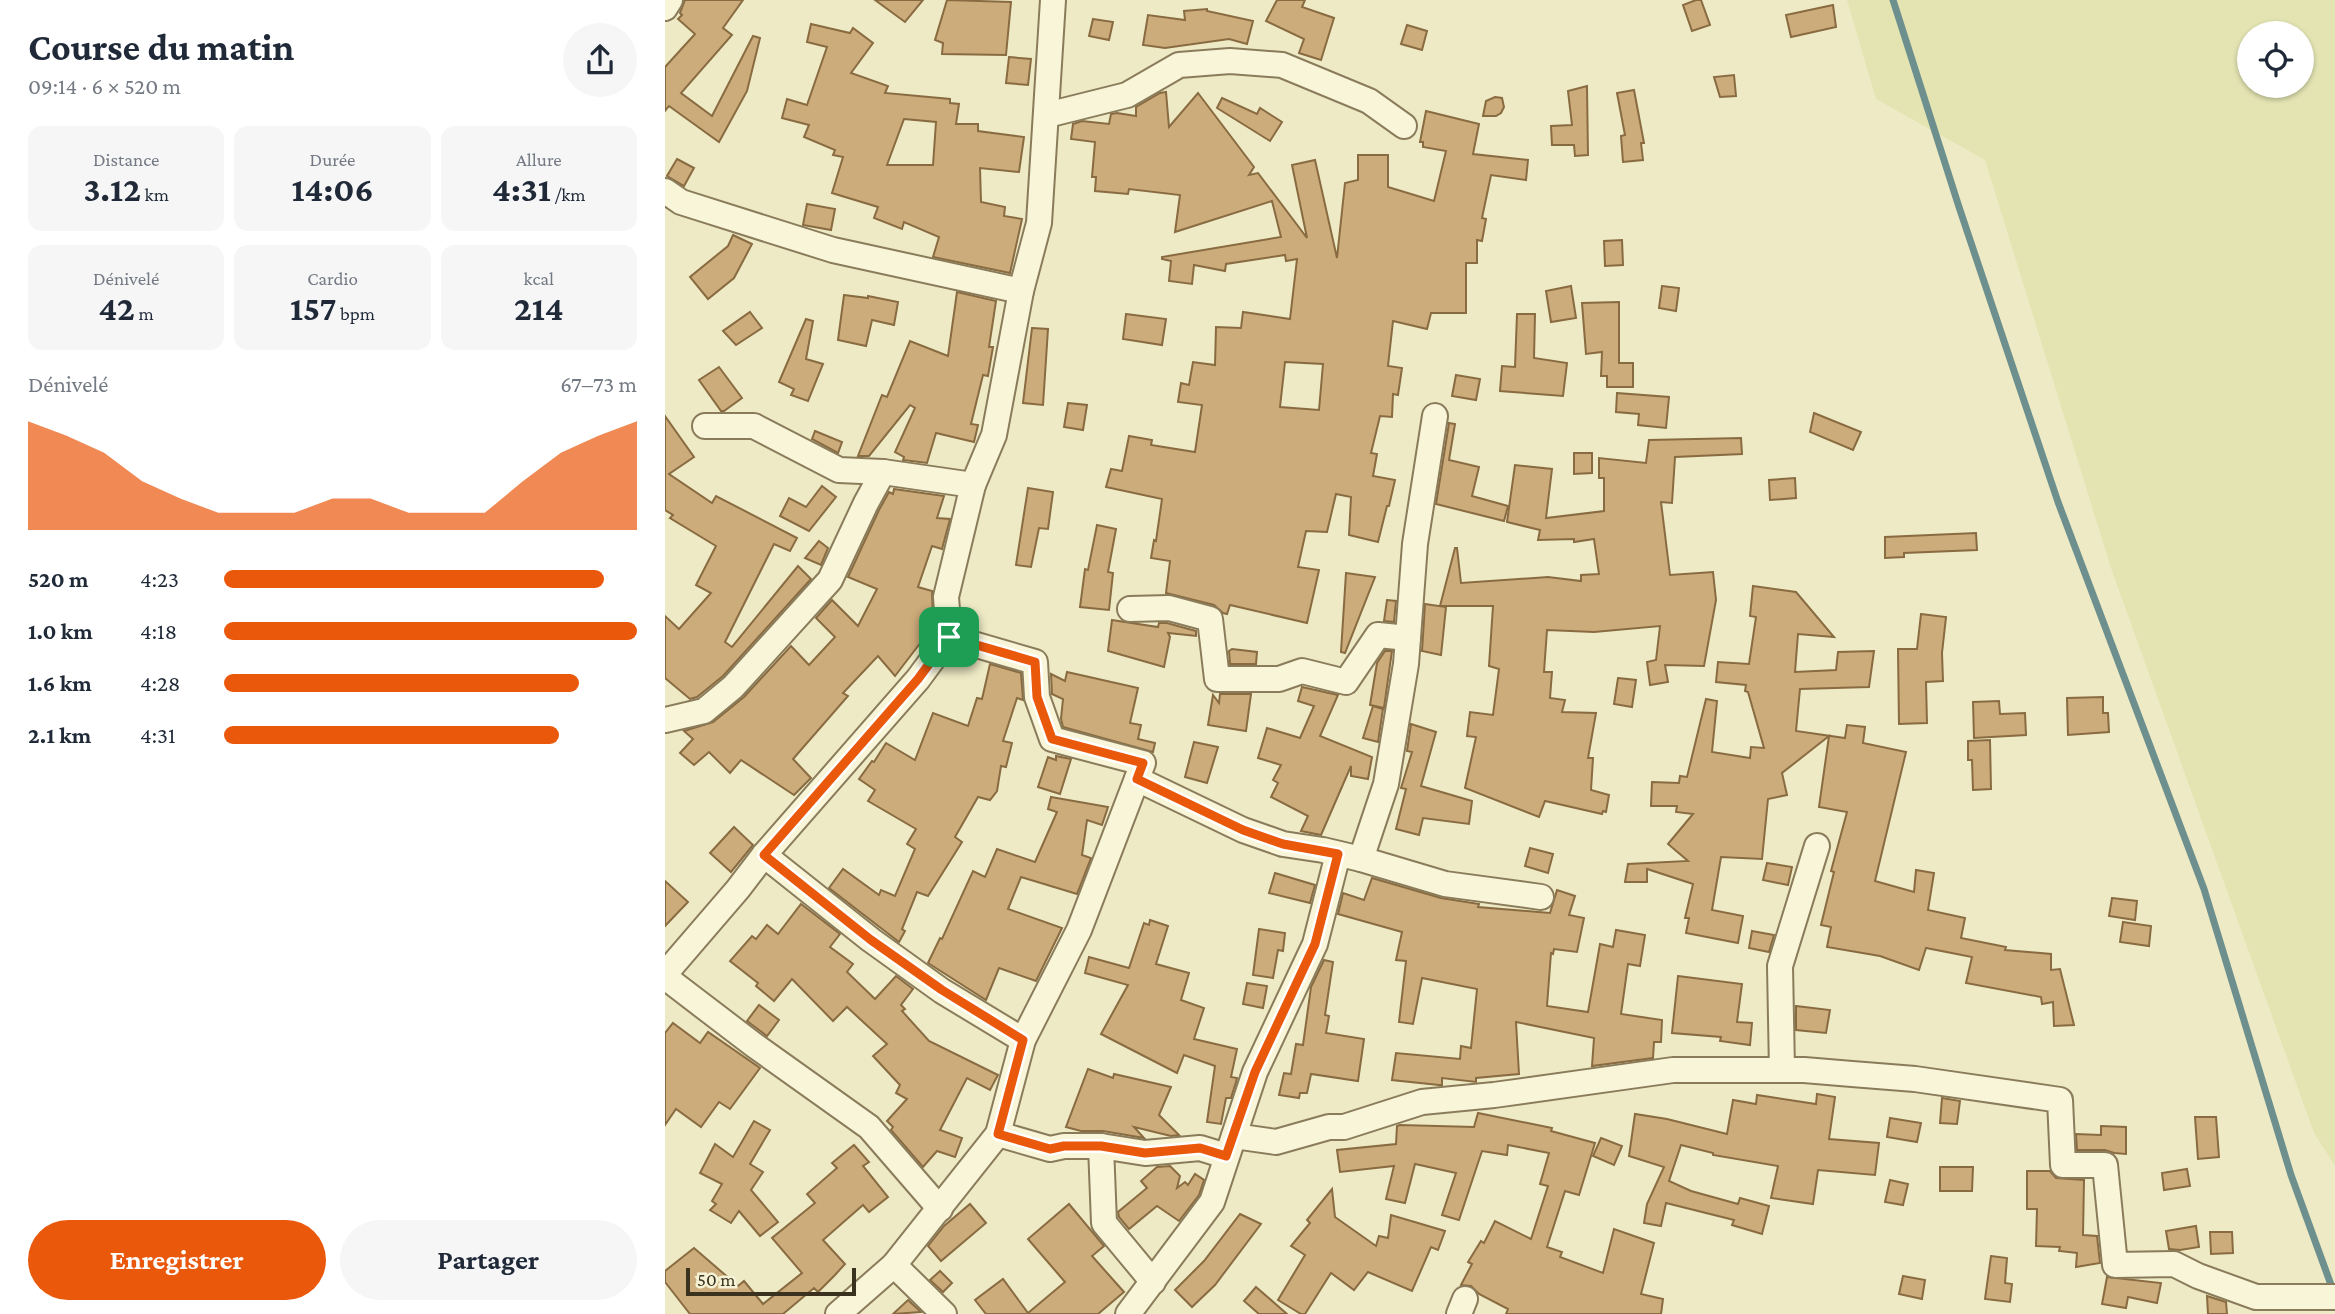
<!DOCTYPE html>
<html lang="fr">
<meta charset="utf-8">
<style>
body{margin:0;font-family:"Crimson Pro",serif;background:#f6f6f7;color:#1f2937;height:100vh;display:flex;flex-direction:column;font-size:26px;white-space:nowrap}
*{box-sizing:border-box;margin:0}
p{font-size:23px;color:#747a83}
.icon{flex:none;width:38px;height:38px;fill:none;stroke:currentColor;stroke-width:2;stroke-linecap:round;stroke-linejoin:round}
.map{position:relative;flex:1;overflow:hidden}
.sheet{display:flex;flex-direction:column;background:#fff;width:665px}
.sheet>*{flex:none}
.tools{position:absolute;left:1572px;top:21px;display:grid;gap:14px}
.tools a{display:grid;place-items:center;width:77px;height:77px;border-radius:50%;background:#fff;box-shadow:0 2px 5px #0004;font-size:35px}
.scale{position:absolute;left:21px;bottom:18px;width:170px;box-sizing:border-box;padding-left:7px;border:4px solid #3a311f;border-top:0;font-size:19px;line-height:24px;white-space:nowrap;color:#3a311f;-webkit-text-stroke:5px #f6f2d5;paint-order:stroke}
.pin{position:absolute;display:grid;place-items:center;width:60px;height:60px;color:#fff;margin:-30px;border-radius:14px;box-shadow:0 4px 10px #0006}
.round{display:grid;place-items:center;flex:none;width:74px;height:74px;border-radius:37px;background:#f6f6f7}
.head{display:flex;align-items:center;justify-content:space-between;height:119px;padding:0 28px}
h1{font-size:38px;font-weight:700;line-height:52px}
.figures{display:grid;grid-template-columns:repeat(3,1fr);gap:10px;height:119px;padding:7px 28px}
.figures div{display:grid;align-content:center;border-radius:14px;background:#f6f6f7;text-align:center}
.figures b{font-size:35px;font-weight:700}
.figures small{font-size:19px;font-weight:400}
.figures p{font-size:19px}
.chart{height:196px;padding:14px 28px}
.chart p{display:flex;justify-content:space-between}
.chart svg{width:100%;height:126px;margin-top:7px;fill:#ea580c;opacity:.7}
.primary-button{display:flex;gap:14px;margin-top:auto;padding:14px 28px}
.primary-button a{flex:1;height:80px;border-radius:42px;background:#ea580c;color:#fff;font-size:28px;font-weight:700;line-height:80px;text-align:center}
.primary-button a+a{background:#f6f6f7;color:#1f2937}
ul{padding:0 28px;list-style:none;font-size:23px}
li{display:grid;grid-template-columns:112px 84px 1fr;align-items:center;height:52px}
li i{height:18px;border-radius:9px;background:#ea580c}
main{display:flex;flex:1;min-height:0}
.map>svg:first-child{display:block}
.farmland{fill:#e3e4b2;fill-rule:evenodd}
.lines{fill:none;stroke-linecap:round;stroke-linejoin:round}
.stream{stroke:#6d908e;stroke-width:7}
.building{fill:#cdac7b;stroke:#896b41;stroke-width:2;fill-rule:evenodd}
.minor-casing{stroke:#8a7c5b;stroke-width:28}
.minor{stroke:#f9f5d9;stroke-width:24}
.route-casing{stroke:#fff;stroke-width:14}
.route{stroke:#ea580c;stroke-width:9}
</style>
<main>
<section class="sheet">
<div class="head"><div><h1>Course du matin</h1><p>09:14 · 6 × 520 m</p></div><a class="round"><svg class="icon" aria-label="share" viewBox="0 0 24 24"><path d="M12 15V3M7 8l5-5 5 5M5 13v7h14v-7"/></svg></a></div>
<div class="figures">
<div><p>Distance</p><b>3.12<small> km</small></b></div>
<div><p>Durée</p><b>14:06</b></div>
<div><p>Allure</p><b>4:31<small> /km</small></b></div>
</div>
<div class="figures">
<div><p>Dénivelé</p><b>42<small> m</small></b></div>
<div><p>Cardio</p><b>157<small> bpm</small></b></div>
<div><p>kcal</p><b>214</b></div>
</div>
<div class="chart"><p><span>Dénivelé</span>67–73 m</p>
<svg viewBox="0 0 160 44" preserveAspectRatio="none"><path d="M0 44V6L10 11L20 17L30 27L40 33L50 38L60 38L70 38L80 33L90 33L100 38L110 38L120 38L130 27L140 17L150 11L160 6V44z"/></svg>
</div>
<ul>
<li><b>520 m</b>4:23<i style="width:92%"></i></li>
<li><b>1.0 km</b>4:18<i style="width:100%"></i></li>
<li><b>1.6 km</b>4:28<i style="width:86%"></i></li>
<li><b>2.1 km</b>4:31<i style="width:81%"></i></li>
</ul>
<div class="primary-button"><a>Enregistrer</a><a>Partager</a></div>
</section>
<div class="map">
<svg width="1670" height="1314" viewBox="0 0 1670 1314">
<rect width="100%" height="100%" fill="#eeeac5"/>
<!-- farmland -->
<path class="farmland" d="M1182,0h488v1166l-21,-33 -203,-565 -126,-408 -109,-61zM1584,33h52v53h-52z"/>
<g class="lines">
<!-- stream -->
<polyline class="stream" points="1228,0 1294,207 1393,502 1539,889 1626,1175 1669,1293"/>
</g>
<!-- building -->
<g class="building">
<polygon points="20,0 78,0 58,28 67,35 16,93 47,116 88,36 95,38 82,91 54,142 4,106 0,111 0,67 30,34 13,19 17,15 15,13"/>
<polygon points="210,0 258,0 240,22"/>
<polygon points="282,0 346,2 341,55 277,54 278,43 270,40"/>
<polygon points="612,0 640,0 637,7 669,18 656,60 634,53 639,39 601,21"/>
<polygon points="1031,0 1036,0 1045,25 1027,31 1018,5"/>
<polygon points="1168,5 1171,27 1126,37 1121,15"/>
<polygon points="542,9 542,11 588,21 582,44 564,39 500,48 478,45 483,15 520,20 519,11"/>
<polygon points="428,19 448,22 444,40 424,36"/>
<path d="M146,24l39,9 3,-5 20,15 -22,30 37,13 -3,7 65,6v4l9,1 -3,20h22v7l46,6 -5,35 -39,-4 1,34 24,5 -1,9 18,3 -12,54 -77,-16 6,-20 -35,-15 -2,7 -28,-11 4,-11 -46,-14 11,-36 -10,-2 2,-5 -31,-13 5,-12 -27,-7 5,-19 20,6 20,-58 -20,-5zM239,119l32,3 -3,43h-46z"/>
<polygon points="742,25 762,31 757,50 736,44"/>
<polygon points="344,57 366,59 363,85 341,83"/>
<polygon points="1069,75 1071,96 1055,97 1049,77"/>
<polygon points="922,86 923,155 910,156 909,145 887,145 886,126 907,125 903,91"/>
<polygon points="969,90 979,143 976,143 978,160 958,162 956,136 960,135 952,93"/>
<path d="M501,92l3,35 29,-34 56,74 -5,8 9,-2 49,65 -15,-73 23,-5 22,98 8,-75 13,-3v-25h30v32l46,14 12,-50 -23,-4v-5h-3l6,-31 53,13 -6,30 55,6 -2,20 -35,-5 -9,43 4,1 -4,22 -5,-1v23h-11v50h-35l-4,16 -34,-8 -5,45 14,2 -4,27 -5,-1 -1,23 -12,-1 -9,37 6,1 -4,22 22,4 -6,26h-2l-9,36 -29,-7 2,-38 -15,-3 -9,38 -21,-1 -8,36 21,3 -12,53 -77,-18 -3,9 -4,-1 -9,-8 -48,-12 4,-32 -19,-3 3,-18 2,1 6,-42 -56,-12 5,-18 11,2 7,-35 23,4 -1,5 44,7 7,-47 -24,-3 3,-19 8,2 4,-23 22,3 1,-38 25,1 2,-16 47,7 7,-60 -11,2 -1,-6 -59,9 -1,7 -31,-6 -2,19 -23,-3 2,-20 -9,-2v-2l119,-20 -9,-36 -97,31 5,-37 -51,-6 -1,5 -33,-3 1,-14h-4l3,-35 -24,-3 2,-15 9,-3 27,3 2,-10 6,-1 19,3v-9l24,-14zM620,362l38,2 -4,46 -39,-3z"/>
<polygon points="830,97 837,98 839,107 836,113 831,116 818,116 821,101"/>
<polygon points="557,98 592,114 595,108 617,122 605,141 552,108"/>
<polygon points="12,159 29,168 19,186 2,176"/>
<polygon points="142,204 170,209 166,230 138,225"/>
<polygon points="68,235 87,244 69,278 43,299 25,277 63,246"/>
<polygon points="957,240 958,265 940,266 939,241"/>
<polygon points="906,286 911,318 886,322 881,291"/>
<polygon points="997,286 1014,288 1011,311 994,308"/>
<polygon points="292,292 331,301 324,347 328,347 323,376 318,375 306,424 313,425 309,442 271,433 262,463 238,460 239,457 230,452 250,408 245,405 204,456 193,456 217,395 222,397 245,341 283,356"/>
<polygon points="179,295 203,298 203,296 233,302 229,325 207,320 201,346 173,340"/>
<polygon points="954,302 954,363 968,363 968,387 942,387 942,376 936,376 937,352 921,354 917,303"/>
<polygon points="85,312 97,328 71,345 58,331"/>
<polygon points="461,314 501,319 497,345 458,339"/>
<polygon points="852,314 870,314 869,358 902,363 898,396 835,391 837,366 850,367"/>
<polygon points="141,319 148,321 141,359 158,364 143,401 126,395 129,389 114,382"/>
<polygon points="367,328 383,329 378,405 358,403"/>
<polygon points="54,367 77,398 59,411 56,411 34,380"/>
<polygon points="791,375 815,379 811,400 787,396"/>
<polygon points="952,393 1004,397 1001,428 973,425 974,414 951,412"/>
<polygon points="403,403 422,405 418,430 399,427"/>
<polygon points="1149,413 1196,432 1188,450 1145,432"/>
<polygon points="0,416 29,457 4,474 47,503 51,496 132,538 125,551 109,544 60,642 67,647 133,566 146,579 58,676 32,697 25,699 0,678 0,616 14,629 46,593 31,585 51,546 5,518 8,515 0,510"/>
<polygon points="784,423 790,424 784,460 814,467 807,496 843,506 839,521 771,504"/>
<polygon points="150,431 177,442 173,453 147,439"/>
<polygon points="1076,438 1077,454 1010,457 1007,503 996,502 1005,575 1048,572 1051,600 1039,666 1000,665 1003,682 985,685 982,662 991,660 995,626 929,632 882,630 879,672 887,672 885,698 900,700 897,712 931,713 923,758 928,758 926,790 944,795 941,812 938,811 937,814 880,801 874,817 800,788 811,737 802,736 805,712 828,715 834,669 824,666 828,606 775,606 790,548 792,548 796,583 883,577 916,581 916,575 934,574 929,539 909,542 909,539 873,540 875,530 842,522 850,465 887,469 881,518 939,511 939,478 934,478 934,458 981,463 984,440"/>
<polygon points="909,453 927,453 927,473 909,474"/>
<polygon points="1130,478 1131,498 1105,500 1104,480"/>
<polygon points="157,486 171,497 144,531 115,516 124,498 141,507"/>
<polygon points="363,488 388,492 383,529 374,528 366,567 351,565"/>
<polygon points="229,489 279,496 272,518 285,519 277,549 267,546 253,587 267,591 268,622 266,629 230,676 213,656 178,693 183,696 128,759 146,778 129,795 76,760 65,773 44,752 29,765 15,753 28,739 19,731 48,722 79,697 126,646 144,665 170,637 151,618 167,600 193,626 212,589 183,577 214,510 224,492 228,494"/>
<polygon points="432,525 451,529 443,572 448,573 444,610 415,607 420,569 423,570"/>
<polygon points="1311,533 1312,550 1239,553 1239,557 1220,558 1220,537"/>
<polygon points="154,541 163,548 156,565 140,558"/>
<polygon points="681,573 710,577 680,653 676,652"/>
<polygon points="1088,586 1131,592 1169,637 1133,634 1130,672 1171,670 1173,652 1209,651 1204,687 1135,689 1131,731 1180,738 1182,725 1200,727 1198,743 1241,752 1210,881 1249,892 1251,870 1269,873 1263,910 1300,918 1296,938 1341,947 1340,950 1386,954 1386,970 1395,969 1409,1025 1389,1026 1388,1002 1377,1004 1376,997 1301,983 1307,957 1261,948 1254,970 1215,956 1162,947 1166,927 1156,925 1169,872 1166,871 1182,812 1154,807 1164,736 1117,773 1122,795 1103,799 1097,859 1056,857 1047,910 1078,916 1073,943 1021,933 1024,918 1020,918 1028,884 982,869 982,882 960,882 963,864 1023,861 1003,844 1028,814 1011,812 1012,806 986,806 987,782 1014,783 1015,776 1022,777 1041,699 1052,701 1047,752 1085,758 1086,747 1099,748 1083,692 1080,691 1081,685 1051,682 1053,662 1084,664 1091,617 1085,616"/>
<polygon points="722,600 731,601 729,622 719,621"/>
<polygon points="760,604 781,607 776,655 757,651"/>
<polygon points="1256,614 1281,617 1277,653 1278,681 1261,682 1262,723 1234,724 1233,649 1252,649"/>
<polygon points="447,620 493,627 494,623 502,623 531,631 531,636 503,633 505,637 499,667 443,651"/>
<polygon points="567,649 592,652 591,664 565,664 564,651"/>
<polygon points="720,651 727,651 719,708 705,705 712,663"/>
<polygon points="325,664 356,673 358,700 352,698 338,741 347,743 341,767 336,766 332,791 325,800 313,797 290,837 297,842 263,896 252,892 237,929 240,931 234,942 164,888 178,869 214,895 216,890 230,896 250,849 242,844 251,829 203,801 210,790 194,779 207,761 209,762 221,743 250,760 268,713 303,726 312,698 317,699"/>
<polygon points="402,672 473,688 465,723 476,725 473,739 490,743 488,752 398,727 396,719 398,699 387,694 386,674 400,681"/>
<polygon points="953,678 971,680 967,707 949,704"/>
<polygon points="637,687 673,695 655,736 707,757 703,779 686,776 686,766 656,835 636,831 643,816 606,797 613,783 608,780 616,765 593,758 602,728 635,738 649,706 633,701"/>
<polygon points="555,694 586,694 581,731 543,725 548,695 554,703"/>
<polygon points="1438,697 1438,713 1443,713 1444,732 1403,735 1402,698"/>
<polygon points="1334,701 1335,714 1360,713 1361,735 1309,738 1308,702"/>
<polygon points="708,706 718,709 713,742 698,738"/>
<polygon points="746,724 771,732 756,786 807,801 804,824 758,818 754,835 731,829 741,789 736,788 747,752 742,751"/>
<polygon points="1325,740 1326,789 1308,790 1307,760 1303,760 1303,741"/>
<polygon points="529,742 553,747 542,783 520,777"/>
<polygon points="391,756 406,759 395,794 373,787 383,757 391,760"/>
<polygon points="386,797 443,807 437,825 422,820 417,855 426,858 412,894 356,877 343,909 397,928 371,981 334,968 321,1000 263,963 275,938 277,939 308,871 320,877 332,849 370,862 392,812 383,809"/>
<polygon points="69,827 88,845 66,872 45,853"/>
<polygon points="865,848 888,854 883,873 860,866"/>
<polygon points="1102,863 1127,867 1123,885 1098,880"/>
<polygon points="610,873 650,885 645,903 604,893"/>
<polygon points="707,878 776,898 814,904 813,907 885,913 892,890 910,896 904,915 919,918 912,952 889,949 888,954 886,953 882,1006 923,1012 935,944 948,947 951,930 980,935 975,966 963,964 956,1014 997,1020 996,1042 989,1042 988,1058 927,1066 929,1038 851,1022 854,1074 811,1078 811,1082 777,1078 777,1085 774,1085 727,1080 731,1053 795,1059 796,1046 806,1048 812,989 757,978 748,1024 734,1022 741,961 731,960 737,932 673,914 678,893 699,900"/>
<polygon points="0,881 23,902 0,926"/>
<polygon points="1447,898 1472,901 1470,920 1444,916"/>
<polygon points="136,904 175,934 165,947 188,964 182,972 210,999 231,976 248,989 236,1005 240,1009 237,1011 264,1041 333,1075 325,1090 302,1078 275,1130 297,1138 290,1157 272,1151 258,1167 226,1130 228,1127 222,1121 242,1099 231,1093 235,1085 208,1056 222,1044 182,1007 168,1021 127,979 109,1001 91,986 93,983 65,961 87,936 91,939 102,925 113,934"/>
<polygon points="485,920 503,926 491,964 524,973 516,1000 539,1008 529,1039 572,1049 566,1077 572,1078 571,1082 566,1098 561,1098 556,1124 542,1122 550,1066 519,1055 512,1073 436,1034 463,985 420,973 424,957 464,968 479,923 484,925"/>
<polygon points="1458,922 1486,926 1484,946 1455,942"/>
<polygon points="594,929 620,933 618,951 613,950 608,978 588,975"/>
<polygon points="1087,931 1109,935 1104,952 1084,948"/>
<polygon points="659,960 668,962 660,1015 664,1016 661,1033 699,1039 693,1081 646,1074 642,1093 635,1093 634,1098 614,1095 619,1073 626,1074 631,1044 638,1045 646,987"/>
<polygon points="1013,976 1077,984 1072,1022 1087,1023 1085,1045 1055,1041 1056,1037 1007,1033"/>
<polygon points="582,983 602,986 598,1008 578,1004"/>
<polygon points="94,1005 114,1020 102,1036 82,1021"/>
<polygon points="1131,1006 1165,1010 1161,1033 1131,1030"/>
<polygon points="8,1023 35,1043 43,1032 95,1068 65,1109 54,1102 36,1127 11,1109 0,1125 0,1033"/>
<polygon points="423,1069 448,1078 449,1074 506,1087 494,1115 514,1135 506,1136 469,1127 479,1138 438,1131 416,1131 401,1127"/>
<polygon points="1152,1094 1170,1097 1164,1139 1214,1143 1210,1175 1153,1170 1148,1204 1106,1198 1113,1166 1048,1155 1048,1153 1016,1145 1004,1181 1026,1191 1073,1204 1075,1198 1104,1206 1097,1234 1067,1225 1069,1220 1001,1203 996,1226 979,1223 982,1204 999,1167 964,1156 970,1114 1002,1119 1062,1134 1068,1100 1091,1104 1092,1095 1151,1104"/>
<polygon points="1277,1098 1295,1101 1292,1124 1275,1123"/>
<polygon points="813,1113 887,1128 886,1131 930,1143 914,1195 900,1191 882,1247 897,1252 895,1257 938,1273 949,1229 989,1243 976,1294 998,1299 996,1314 841,1314 843,1309 814,1294 806,1286 796,1285 807,1264 803,1262 816,1241 819,1243 830,1221 866,1239 883,1186 875,1184 884,1153 843,1145 842,1155 817,1151 794,1220 777,1215 791,1173 750,1164 740,1203 721,1199 729,1166 675,1172 672,1150 731,1144 732,1126 735,1125 809,1127"/>
<polygon points="1530,1117 1551,1117 1554,1157 1533,1159"/>
<polygon points="1225,1118 1256,1123 1252,1142 1222,1137"/>
<polygon points="89,1121 105,1130 85,1164 98,1172 86,1190 113,1222 95,1236 74,1211 66,1223 45,1210 51,1204 47,1201 57,1184 35,1173 50,1144 68,1157"/>
<polygon points="1436,1126 1461,1127 1461,1154 1449,1153 1440,1150 1412,1150 1411,1134 1436,1135"/>
<polygon points="936,1138 957,1146 949,1165 928,1156"/>
<polygon points="189,1145 204,1162 198,1166 223,1197 204,1212 198,1205 158,1240 180,1264 170,1275 153,1292 149,1288 118,1314 25,1314 0,1282 0,1271 29,1248 73,1286 79,1281 98,1304 137,1273 107,1238 150,1203 142,1194 172,1168 167,1163"/>
<polygon points="505,1166 515,1176 512,1188 520,1182 523,1185 530,1174 539,1180 534,1195 514,1221 492,1206 464,1229 454,1217 453,1212 482,1188 476,1181 492,1167"/>
<polygon points="1275,1167 1308,1167 1307,1191 1275,1191"/>
<polygon points="1522,1169 1525,1186 1499,1190 1497,1173"/>
<polygon points="1362,1171 1385,1171 1391,1178 1419,1180 1418,1235 1432,1236 1435,1263 1411,1267 1412,1253 1394,1251 1395,1247 1371,1246 1372,1209 1362,1209"/>
<polygon points="1225,1180 1243,1184 1238,1205 1220,1202"/>
<polygon points="667,1189 670,1217 711,1246 714,1236 723,1238 726,1215 780,1231 773,1250 766,1247 747,1291 703,1272 689,1290 666,1273 640,1314 636,1314 613,1300 640,1255 626,1246 645,1223 642,1220"/>
<polygon points="305,1204 321,1223 276,1261 263,1246 279,1226"/>
<polygon points="404,1204 439,1246 427,1256 459,1292 433,1314 321,1314 310,1300 338,1279 363,1313 400,1282 363,1239"/>
<polygon points="575,1214 596,1224 550,1285 527,1307 510,1290 539,1261"/>
<polygon points="1531,1226 1534,1247 1515,1250 1504,1249 1501,1231"/>
<polygon points="1545,1232 1567,1232 1568,1253 1546,1254"/>
<polygon points="1326,1256 1342,1258 1340,1283 1347,1284 1345,1302 1320,1299"/>
<polygon points="275,1271 287,1283 278,1292 265,1280"/>
<polygon points="1238,1276 1260,1280 1257,1299 1234,1294"/>
<polygon points="1442,1277 1496,1283 1492,1303 1463,1297 1461,1308 1437,1304"/>
<polygon points="591,1287 622,1314 594,1314 579,1301"/>
<polygon points="1542,1296 1561,1302 1562,1314 1543,1314"/>
<polygon points="243,1300 256,1312 228,1314"/>
</g>
<g class="lines">
<defs>
<g id="minor">
<polyline points="0,8 5,0"/>
<polyline points="382,115 462,95 514,65 565,61 617,65 704,101 739,126"/>
<polyline points="0,191 16,202 168,250 356,291"/>
<polyline points="40,426 89,426 174,470 218,472"/>
<polyline points="465,609 504,608 545,619 552,679 614,679 637,671 681,682 713,635 743,638"/>
<polyline points="0,720 39,711 68,687 165,580 201,503 218,472 308,485"/>
<polyline points="472,779 578,830 618,844 658,850 696,859 780,884 876,897"/>
<polyline points="99,855 206,940 277,991 358,1040"/>
<polyline points="696,859 721,784 741,664 750,544 770,416"/>
<polyline points="0,974 73,889 99,855 253,679 284,637 281,597 308,485 329,435 356,291 374,223 388,0"/>
<polyline points="0,977 89,1045 204,1127 275,1209"/>
<polyline points="1117,1070 1115,966 1152,846"/>
<polyline points="333,1134 385,1149 399,1146 436,1146 480,1153 535,1148 561,1156"/>
<polyline points="569,1136 611,1142 664,1127 679,1127 757,1102 829,1095 1008,1070 1139,1070 1187,1074 1250,1079 1395,1100 1398,1165 1440,1165 1450,1265 1509,1264 1533,1276 1591,1297 1670,1297"/>
<polyline points="436,1146 439,1223 488,1282"/>
<polyline points="229,1265 279,1314"/>
<polyline points="173,1314 229,1265 333,1134 358,1040 414,930 478,763 387,739 372,697 370,662 284,637"/>
<polyline points="463,1314 547,1202 590,1072 650,944 673,854"/>
<polyline points="794,1314 800,1299"/>
</g>
</defs>
<!-- minor casing -->
<use href="#minor" class="minor-casing"/>
<!-- minor -->
<use href="#minor" class="minor"/>
</g>
<g class="lines">
<defs>
<polygon id="route" points="284,637 370,662 372,697 387,739 478,763 472,779 578,830 618,844 673,854 650,944 590,1072 561,1156 535,1148 480,1153 436,1146 399,1146 385,1149 333,1134 358,1040 277,990 206,940 99,855 253,679"/>
</defs>
<!-- route casing -->
<use href="#route" class="route-casing"/>
<!-- route -->
<use href="#route" class="route"/>
</g>
</svg>
<div class="tools">
<a><svg class="icon" aria-label="locate" viewBox="0 0 24 24"><circle cx="12" cy="12" r="6"/><path d="M12 2v4M12 18v4M2 12h4M18 12h4"/></svg></a>
</div>
<div class="scale">50 m</div>
<div class="pin" style="left:284px;top:637px;background:#1e9e55"><svg class="icon" aria-label="arrive" viewBox="0 0 24 24"><path d="M6 21V4h12l-3 4 3 4H6"/></svg></div>
</div>
</main>
